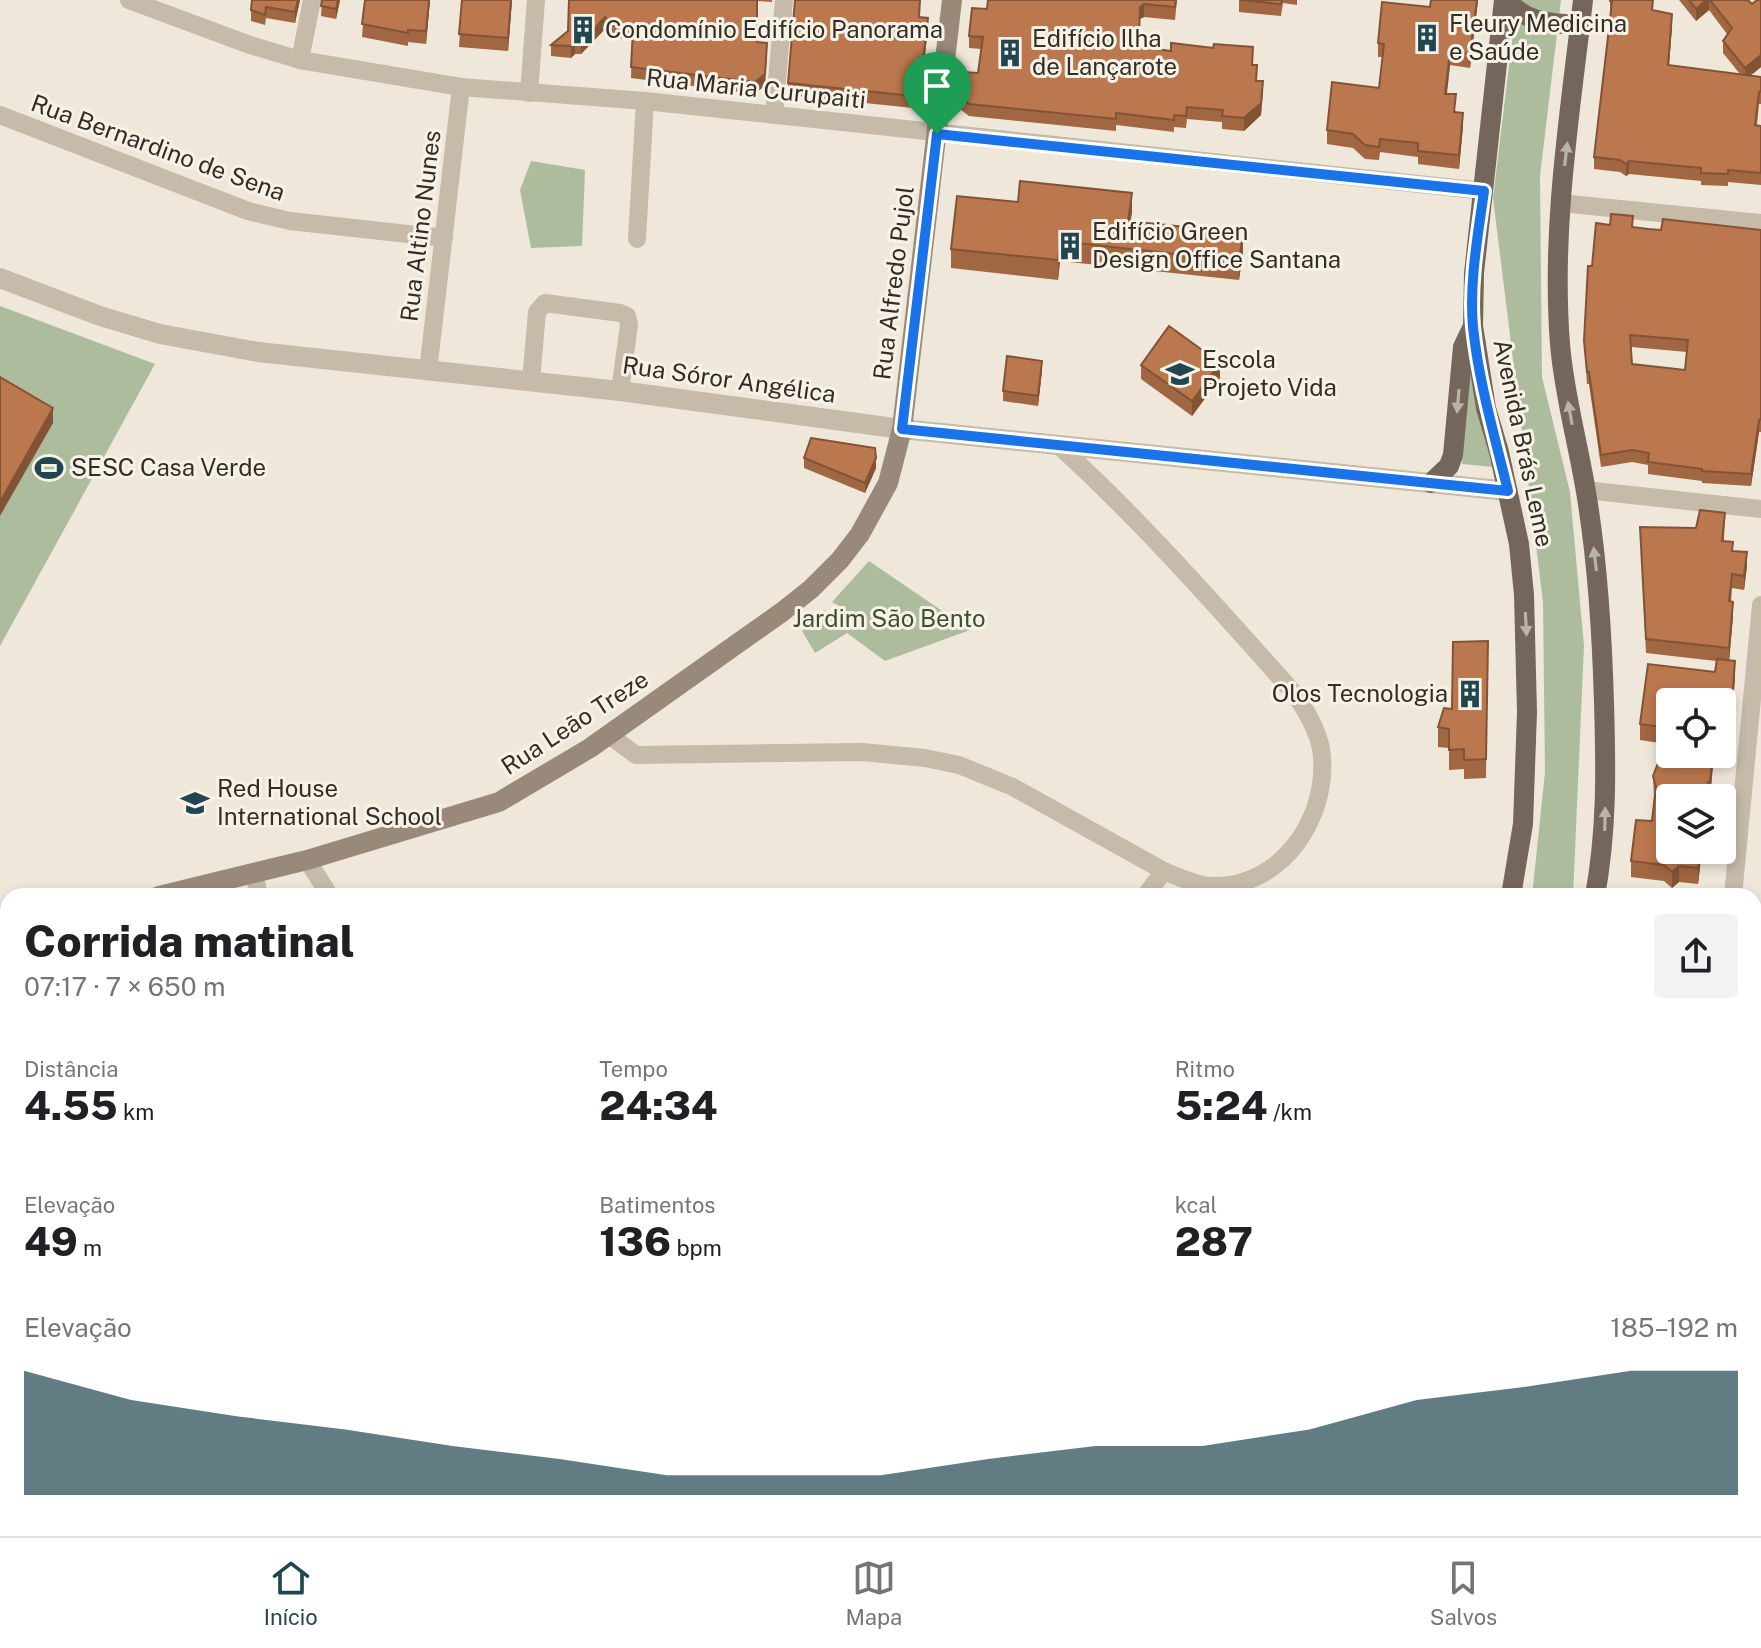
<!DOCTYPE html>
<html lang="pt">
<meta charset="utf-8">
<style>
body{margin:0;font-family:"Public Sans",sans-serif;background:#f2f2f2;color:#202124;height:100vh;display:flex;flex-direction:column;font-size:30px;white-space:nowrap}
*{box-sizing:border-box;margin:0}
p{font-size:26px;color:#757577}
.icon{flex:none;width:44px;height:44px;fill:none;stroke:currentColor;stroke-width:2;stroke-linecap:round;stroke-linejoin:round}
.map{position:relative;flex:1;overflow:hidden}
.drawer{position:absolute;left:0px;top:888px;width:1762px;height:648px;display:flex;flex-direction:column;background:#fff;border-radius:24px 24px 0 0;box-shadow:0 4px 12px #0003}
.drawer>*{flex:none}
.buttons{position:absolute;left:1656px;top:688px;display:grid;gap:16px}
.buttons a{display:grid;place-items:center;width:80px;height:80px;border-radius:8px;background:#fff;box-shadow:0 4px 12px #0003;font-size:40px}
.pin{position:absolute;display:grid;place-items:center;width:68px;height:68px;color:#fff;margin:-82px -34px;border-radius:50% 50% 50% 0;rotate:-45deg;box-shadow:0 0 8px #0007}
.pin .icon{rotate:45deg}
.round{display:grid;place-items:center;flex:none;width:84px;height:84px;border-radius:8px;background:#f2f2f2}
.summary{display:flex;align-items:center;justify-content:space-between;height:136px;padding:0 24px}
h1{font-size:44px;font-weight:800;line-height:60px}
.stats{display:grid;grid-template-columns:repeat(3,1fr);gap:12px;height:136px;padding:8px 24px}
.stats div{display:grid;align-content:center}
.stats b{font-size:40px;font-weight:800}
.stats small{font-size:22px;font-weight:400}
.stats p{font-size:22px}
.chart{height:224px;padding:16px 24px}
.chart p{display:flex;justify-content:space-between}
.chart svg{width:100%;height:144px;margin-top:8px;fill:#214651;opacity:.7}
.dock{display:flex;justify-content:space-around;align-items:center;height:112px;border-top:2px solid #e0e0e0;background:#fff;font-size:22px;color:#757577}
.dock a{display:grid;justify-items:center;gap:4px}
.dock .active{color:#214651}
.map>svg:first-child{display:block}
.green{fill:#adbc9c}
.lines{fill:none;stroke-linecap:round;stroke-linejoin:round}
.stream{stroke:#7ca1a9;stroke-width:5}
.taxiway{stroke:#918a80;stroke-width:48}
.runway{stroke:#918a80;stroke-width:122}
.minor{stroke:#c6baa8;stroke-width:18}
.tertiary{stroke:#c6baa8;stroke-width:20}
.secondary{stroke:#998979;stroke-width:20}
.primary{stroke:#74665a;stroke-width:20}
.wall{fill:#a16642;fill-rule:evenodd}
.shaded-wall{fill:#835336}
.building{fill:#bb774d;stroke:#835336;stroke-width:2;fill-rule:evenodd}
.oneway{fill:#bcb3a7}
.route-casing{stroke:#fff;stroke-width:16}
.route{stroke:#1a73e8;stroke-width:10}
.labels{text-anchor:middle;stroke-width:6;stroke-linejoin:round;paint-order:stroke}
.poi-label{font-size:24px;fill:#332d27;stroke:#f7f2e6;text-anchor:start}
.street-label{font-size:24px;fill:#332d27;stroke:#f7f2e6}
.park-label{font-size:24px;fill:#3e4f2d;stroke:#f7f2e6}
</style>
<div class="map">
<svg width="1761" height="1536" viewBox="0 0 1761 1536">
<rect width="100%" height="100%" fill="#efe8da"/>
<!-- green -->
<g class="green">
<polygon points="1517,0 1561,0 1540,176 1542,377 1570,492 1584,646 1573,896 1532,896 1545,772 1543,602 1493,198"/>
<polygon points="531,161 585,170 582,246 531,248 520,190"/>
<polygon points="0,306 155,364 0,646"/>
<polygon points="1468,358 1493,467 1462,464"/>
<polygon points="869,561 970,630 885,661 847,633 815,653 802,631 824,610 834,618 841,607 832,602"/>
<polygon points="0,992 8,1018 8,1073 0,1077"/>
<polygon points="1761,1157 1761,1401 1754,1407 1754,1163"/>
<polygon points="1251,1528 1291,1528 1287,1536 1247,1536"/>
<polygon points="1344,1528 1623,1528 1615,1536 1333,1536"/>
</g>
<g class="lines">
<!-- stream -->
<g class="stream">
<polyline points="1754,1172 1761,1166"/>
<polyline points="1410,1536 1413,1528"/>
</g>
<!-- taxiway -->
<g class="taxiway">
<polyline points="1754,1497 1761,1486"/>
<polyline points="1739,1536 1741,1528"/>
</g>
<!-- runway -->
<g class="runway">
<polyline points="1754,1407 1761,1401"/>
<polyline points="1615,1536 1623,1528"/>
</g>
<!-- minor -->
<g class="minor">
<polyline points="129,0 250,45 300,60 461,87 645,101 1484,191"/>
<polyline points="300,60 312,0"/>
<polyline points="529,93 536,0"/>
<polyline points="0,115 248,211 290,221 444,238"/>
<polyline points="774,115 784,0"/>
<polyline points="1560,203 1761,223"/>
<polyline points="637,239 645,101"/>
<polyline points="428,371 461,87"/>
<polyline points="531,381 537,312 545,303 620,313 627,316 629,325 620,391"/>
<polyline points="1585,490 1761,509"/>
<path d="M609,735l27,20 226,-3 63,6 34,7 54,22 151,84c15,6 31,14 47,15 72,3 120,-72 110,-137 -4,-21 -15,-39 -27,-56 -77,-86 -152,-172 -237,-249"/>
<polyline points="307,860 330,896"/>
<polyline points="254,873 259,896"/>
<polyline points="1145,896 1164,871"/>
<polyline points="1733,896 1761,605"/>
<polyline points="1754,922 1761,923"/>
<polyline points="5,1108 8,1118"/>
<polyline points="292,1528 293,1536"/>
<polyline points="550,1528 553,1536"/>
<polyline points="1073,1528 1082,1536"/>
<polyline points="75,1536 77,1528"/>
<polyline points="842,1536 842,1528"/>
</g>
<!-- tertiary -->
<polyline class="tertiary" points="0,278 100,316 160,334 258,352 620,391 902,429 1508,491"/>
<!-- secondary -->
<g class="secondary">
<polyline points="159,896 307,860 499,802 590,748 782,612 811,589 840,560 860,534 888,483 902,429 952,0"/>
<polyline points="0,941 8,938"/>
</g>
<!-- primary -->
<g class="primary">
<polyline points="1504,0 1474,273 1473,326 1486,408 1499,452 1519,544 1524,595 1527,712 1523,824 1511,896"/>
<path d="M1507,0c20,24 44,23 73,25"/>
<path d="M1583,0c-13,113 -32,229 -23,344 4,50 18,99 26,148 12,71 16,140 18,211 2,67 3,127 -9,193"/>
<polyline points="1431,483 1449,466 1453,455 1463,347 1473,326"/>
<polyline points="1230,1536 1233,1528"/>
<polyline points="1315,1536 1319,1528"/>
</g>
</g>
<!-- wall -->
<g class="wall">
<polygon points="300,0 295,23 266,18 265,25 251,21 251,10"/>
<polygon points="322,0 340,0 336,19 321,16"/>
<polygon points="365,0 430,0 426,44 408,42 408,46 362,37"/>
<polygon points="462,0 512,0 508,51 459,47"/>
<polygon points="569,0 772,0 772,2 758,1 757,42 767,54 765,85 755,94 631,78 632,41 614,37 605,29 581,54 575,54 571,58 551,56 551,45 568,31"/>
<polygon points="1177,0 1175,20 1144,17 1140,19 1139,37 1143,47 1253,65 1257,81 1263,94 1261,115 1244,131 1222,129 1222,122 1187,119 1186,128 1174,127 1174,132 1116,125 1116,131 969,116 961,110 961,97 978,73 981,49 969,48 969,36 987,9"/>
<polygon points="1239,0 1297,0 1297,5 1283,3 1281,16 1239,12"/>
<polygon points="1431,0 1478,0 1470,68 1450,65 1447,94 1463,126 1459,169 1418,164 1418,157 1380,152 1379,160 1365,159 1353,148 1327,144 1327,130 1379,88 1383,57 1378,57 1378,43 1430,7"/>
<polygon points="1610,0 1653,11 1672,26 1669,65 1740,74 1723,53 1723,41 1727,34 1709,10 1696,21 1679,0 1748,0 1752,4 1761,0 1761,67 1751,75 1761,77 1761,104 1759,104 1757,125 1761,126 1761,185 1728,182 1728,186 1701,185 1701,181 1629,174 1626,176 1620,172 1594,169 1594,157 1611,14 1610,14"/>
<polygon points="920,17 928,29 922,80 916,79 913,108 788,95 788,83"/>
<polygon points="1018,202 1132,212 1130,221 1243,252 1239,280 1060,261 1058,280 951,268 951,249"/>
<path d="M1633,227l28,3h100v202h-2l-8,54 -49,-3v-2l-54,-7v-9l-16,-3 -31,5 -12,-83h-2l-3,-43zM1631,347l56,5 -2,18 -53,-6z"/>
<polygon points="1141,365 1220,378 1192,416 1141,379"/>
<polygon points="1042,370 1038,406 1003,401 1003,391"/>
<polygon points="804,458 876,468 865,493 804,468"/>
<polygon points="1700,510 1725,513 1724,541 1733,542 1733,551 1747,552 1747,566 1744,590 1732,588 1731,602 1733,602 1733,616 1729,661 1735,661 1735,677 1732,716 1722,714 1722,702 1670,702 1670,754 1714,754 1710,798 1670,798 1670,850 1702,850 1698,884 1679,882 1672,888 1664,881 1631,877 1631,861 1636,820 1652,821 1654,797 1653,776 1658,763 1660,743 1640,740 1640,724 1648,664 1715,672 1716,661 1646,653 1640,527 1696,528"/>
<polygon points="1488,641 1486,778 1464,779 1464,769 1449,770 1449,748 1438,747 1438,727 1452,709"/>
</g>
<!-- shaded-wall -->
<g class="shaded-wall">
<polygon points="298,0 300,0 295,23 295,12"/>
<polygon points="338,0 340,0 336,19 336,9"/>
<polygon points="429,0 430,0 426,44 426,31"/>
<polygon points="511,0 512,0 508,51 508,38"/>
<polygon points="1477,0 1478,0 1470,68 1470,54"/>
<polygon points="1706,0 1709,0 1709,10 1696,21 1696,9"/>
<polygon points="1144,4 1144,17 1140,19 1139,50 1140,7"/>
<polygon points="1672,14 1672,26 1668,77 1668,65"/>
<polygon points="605,17 605,29 581,54 581,43"/>
<polygon points="928,18 928,29 922,80 922,68"/>
<polygon points="575,42 575,54 571,58 571,46"/>
<polygon points="767,43 765,85 755,94 755,82"/>
<polygon points="1450,52 1450,65 1445,107 1445,94"/>
<polygon points="1761,55 1761,67 1745,80 1745,68"/>
<polygon points="1263,81 1261,115 1244,131 1244,118"/>
<polygon points="1463,113 1463,126 1459,169 1459,155"/>
<polygon points="1629,161 1629,174 1626,176 1626,164"/>
<polygon points="1132,193 1132,212 1128,240 1128,221"/>
<polygon points="1243,233 1243,252 1239,280 1239,261"/>
<polygon points="1060,241 1060,261 1058,280 1058,260"/>
<polygon points="1042,361 1042,370 1038,406 1038,396"/>
<polygon points="1220,363 1220,378 1192,416 1192,401"/>
<polygon points="53,408 53,423 0,516 0,502"/>
<polygon points="1759,420 1759,432 1751,486 1751,474"/>
<polygon points="876,458 876,468 865,493 865,483"/>
<polygon points="1747,552 1747,566 1744,590 1744,576"/>
<polygon points="1733,602 1733,616 1729,662 1729,648"/>
<polygon points="1735,661 1735,677 1732,716 1732,700"/>
<polygon points="1713,754 1714,754 1710,798 1710,782"/>
<polygon points="1700,850 1702,850 1698,884 1698,868"/>
<polygon points="1679,866 1679,882 1672,888 1672,872"/>
</g>
<!-- building -->
<g class="building">
<polygon points="252,0 298,0 295,12 266,7 265,15 251,10"/>
<polygon points="322,0 338,0 336,9 321,6"/>
<polygon points="365,0 429,0 426,31 408,30 408,33 362,24"/>
<polygon points="462,0 511,0 508,38 459,34"/>
<polygon points="569,0 757,0 757,42 767,43 765,74 755,82 631,67 633,29 614,26 605,17 581,43 575,42 571,46 551,45 568,31"/>
<polygon points="795,0 920,0 919,17 928,18 922,68 916,68 913,96 788,83"/>
<polygon points="988,0 1176,0 1175,7 1144,4 1140,7 1139,37 1143,37 1142,47 1171,51 1171,43 1213,48 1214,44 1253,47 1252,65 1257,65 1256,81 1263,81 1261,103 1244,118 1222,116 1223,110 1187,107 1186,116 1174,115 1174,120 1116,113 1116,119 969,104 961,97 964,72 978,73 983,37 969,36 972,8 987,9"/>
<polygon points="1240,0 1282,0 1281,4"/>
<polygon points="1431,0 1477,0 1470,54 1450,52 1445,94 1456,94 1454,112 1463,113 1459,155 1418,151 1418,143 1380,139 1379,147 1365,145 1353,134 1327,130 1332,82 1379,88 1384,44 1378,43 1382,2 1430,7"/>
<polygon points="1610,0 1653,0 1652,10 1672,14 1668,65 1761,77 1761,92 1759,92 1755,125 1761,126 1761,173 1728,170 1728,174 1701,173 1701,168 1629,161 1626,164 1620,160 1594,157 1612,2 1610,1"/>
<polygon points="1689,0 1706,0 1696,9"/>
<polygon points="1710,0 1748,0 1752,4 1757,0 1761,0 1761,55 1745,68 1723,41 1732,28"/>
<polygon points="1020,181 1132,193 1128,221 1243,233 1239,261 1060,241 1058,260 951,249 957,196 1018,202"/>
<path d="M1611,214l22,2 -1,11 16,2 13,1 2,-11 98,11v190h-2l-8,54 -49,-3v-2l-54,-7 1,-9 -17,-3 -31,5 -12,-83h-2l-3,-31 4,-75h4l4,-43 14,2zM1630,335l58,5 -3,30 -53,-6z"/>
<polygon points="1169,326 1220,363 1192,401 1141,365"/>
<polygon points="1007,356 1042,361 1038,396 1003,391"/>
<polygon points="0,377 53,408 0,502"/>
<polygon points="811,438 875,448 876,458 865,483 804,458"/>
<polygon points="1700,510 1725,513 1722,541 1733,542 1732,551 1747,552 1744,576 1732,574 1729,601 1733,602 1729,648 1646,639 1640,527 1696,528"/>
<polygon points="1488,641 1486,759 1464,760 1464,749 1449,750 1449,729 1438,727 1444,708 1452,709 1453,642"/>
<polygon points="1717,659 1735,661 1732,700 1718,698 1717,702 1670,702 1670,754 1713,754 1710,782 1708,782 1706,798 1670,798 1670,850 1700,850 1698,868 1679,866 1672,872 1664,865 1631,861 1636,820 1652,821 1656,787 1653,776 1658,763 1662,727 1640,724 1648,664 1715,672"/>
</g>
<!-- one-way arrows -->
<defs><path id="oneway-solid" d="M-6-.8H1V-3.2L6.5 0L1 3.2V.8H-6Z" transform="scale(2)"/></defs>
<g class="oneway">
<use href="#oneway-solid" transform="translate(1566 154) rotate(-83)"/>
<use href="#oneway-solid" transform="translate(1458 401) rotate(95)"/>
<use href="#oneway-solid" transform="translate(1570 413) rotate(-100)"/>
<use href="#oneway-solid" transform="translate(1595 559) rotate(-97)"/>
<use href="#oneway-solid" transform="translate(1526 624) rotate(87)"/>
<use href="#oneway-solid" transform="translate(1605 819) rotate(-89)"/>
</g>
<g class="lines">
<defs>
<path id="route" d="M937,134l547,57c-6,44 -15,92 -11,136 6,57 22,110 35,164l-606,-62z"/>
</defs>
<!-- route casing -->
<use href="#route" class="route-casing"/>
<!-- route -->
<use href="#route" class="route"/>
</g>
<!-- icons -->
<defs>
<symbol id="building-bare" viewBox="-9 -9 18 18"><path d="M-4-6H4V6H1V3H-1V6H-4ZM-2.5-4.3h1.7v1.8h-1.7ZM.8-4.3h1.7v1.8H.8ZM-2.5-1h1.7V.8h-1.7ZM.8-1h1.7V.8H.8Z" fill="#214651" stroke="#f7f2e6" stroke-width="2.5" paint-order="stroke"/></symbol>
<symbol id="school-bare" viewBox="-9 -9 18 18"><path d="M0-5L7-2L0 1L-7-2ZM-4 1L0 2.5L4 1V4Q0 6-4 4Z" fill="#214651" stroke="#f7f2e6" stroke-width="2.5" paint-order="stroke"/></symbol>
<symbol id="stadium-bare" viewBox="-9 -9 18 18"><path d="M0-5a6.5 5 0 1 0 0 10a6.5 5 0 1 0 0-10ZM-3.5-1.8h7v3.6h-7Z" fill="#214651" stroke="#f7f2e6" stroke-width="2.5" paint-order="stroke"/></symbol>
</defs>
<g fill-rule="evenodd">
<use href="#building-bare" x="563" y="10" width="40" height="40"/>
<use href="#building-bare" x="1407" y="18" width="40" height="40"/>
<use href="#building-bare" x="990" y="33" width="40" height="40"/>
<use href="#building-bare" x="1050" y="226" width="40" height="40"/>
<use href="#school-bare" x="1160" y="354" width="40" height="40"/>
<use href="#stadium-bare" x="29" y="448" width="40" height="40"/>
<use href="#building-bare" x="1450" y="674" width="40" height="40"/>
<use href="#school-bare" x="175" y="783" width="40" height="40"/>
</g>
<g class="labels">
<!-- poi labels -->
<g class="poi-label">
<text x="1449" y="32">Fleury Medicina<tspan x="1449" dy="28">e Saúde</tspan></text>
<text x="605" y="38">Condomínio Edifício Panorama</text>
<text x="1032" y="47">Edifício Ilha<tspan x="1032" dy="28">de Lançarote</tspan></text>
<text x="1092" y="240">Edifício Green<tspan x="1092" dy="28">Design Office Santana</tspan></text>
<text x="1202" y="368">Escola<tspan x="1202" dy="28">Projeto Vida</tspan></text>
<text x="71" y="476">SESC Casa Verde</text>
<text x="1448" y="702" text-anchor="end">Olos Tecnologia</text>
<text x="217" y="797">Red House<tspan x="217" dy="28">International School</tspan></text>
</g>
<!-- street labels -->
<g class="street-label">
<text transform="translate(756 89) rotate(6)" y="8">Rua Maria Curupaiti</text>
<text transform="translate(158 148) rotate(20)" y="8">Rua Bernardino de Sena</text>
<text transform="translate(421 226) rotate(-83)" y="8">Rua Altino Nunes</text>
<text transform="translate(894 283) rotate(-83)" y="8">Rua Alfredo Pujol</text>
<text transform="translate(729 380) rotate(8)" y="8">Rua Sóror Angélica</text>
<text transform="translate(1523 443) rotate(78)" y="8">Avenida Brás Leme</text>
<text transform="translate(575 723) rotate(-33)" y="8">Rua Leão Treze</text>
</g>
<!-- park labels -->
<g class="park-label">
<text x="889" y="627">Jardim São Bento</text>
</g>
</g>
</svg>
<div class="buttons">
<a><svg class="icon" aria-label="locate" viewBox="0 0 24 24"><circle cx="12" cy="12" r="6"/><path d="M12 2v4M12 18v4M2 12h4M18 12h4"/></svg></a>
<a><svg class="icon" aria-label="layers" viewBox="0 0 24 24"><path d="M12 4l9 5-9 5-9-5zM3 14l9 5 9-5"/></svg></a>
</div>
<div class="pin" style="left:937px;top:134px;background:#1e9e55"><svg class="icon" aria-label="arrive" viewBox="0 0 24 24"><path d="M6 21V4h12l-3 4 3 4H6"/></svg></div>
<section class="drawer">
<div class="summary"><div><h1>Corrida matinal</h1><p>07:17 · 7 × 650 m</p></div><a class="round"><svg class="icon" aria-label="share" viewBox="0 0 24 24"><path d="M12 15V3M7 8l5-5 5 5M5 13v7h14v-7"/></svg></a></div>
<div class="stats">
<div><p>Distância</p><b>4.55<small> km</small></b></div>
<div><p>Tempo</p><b>24:34</b></div>
<div><p>Ritmo</p><b>5:24<small> /km</small></b></div>
</div>
<div class="stats">
<div><p>Elevação</p><b>49<small> m</small></b></div>
<div><p>Batimentos</p><b>136<small> bpm</small></b></div>
<div><p>kcal</p><b>287</b></div>
</div>
<div class="chart"><p><span>Elevação</span>185–192 m</p>
<svg viewBox="0 0 160 44" preserveAspectRatio="none"><path d="M0 44V6L10 15L20 20L30 24L40 29L50 33L60 38L70 38L80 38L90 33L100 29L110 29L120 24L130 15L140 11L150 6L160 6V44z"/></svg>
</div>
</section>
</div>
<nav class="dock">
<a class="active"><svg class="icon" aria-label="home" viewBox="0 0 24 24"><path d="M3 11l9-7 9 7M6 9v11h12V9"/></svg>Início</a>
<a><svg class="icon" aria-label="map" viewBox="0 0 24 24"><path d="M3 6l6-2 6 2 6-2v14l-6 2-6-2-6 2zM9 4v14M15 6v14"/></svg>Mapa</a>
<a><svg class="icon" aria-label="saved" viewBox="0 0 24 24"><path d="M7 4h10v16l-5-4-5 4z"/></svg>Salvos</a>
</nav>
